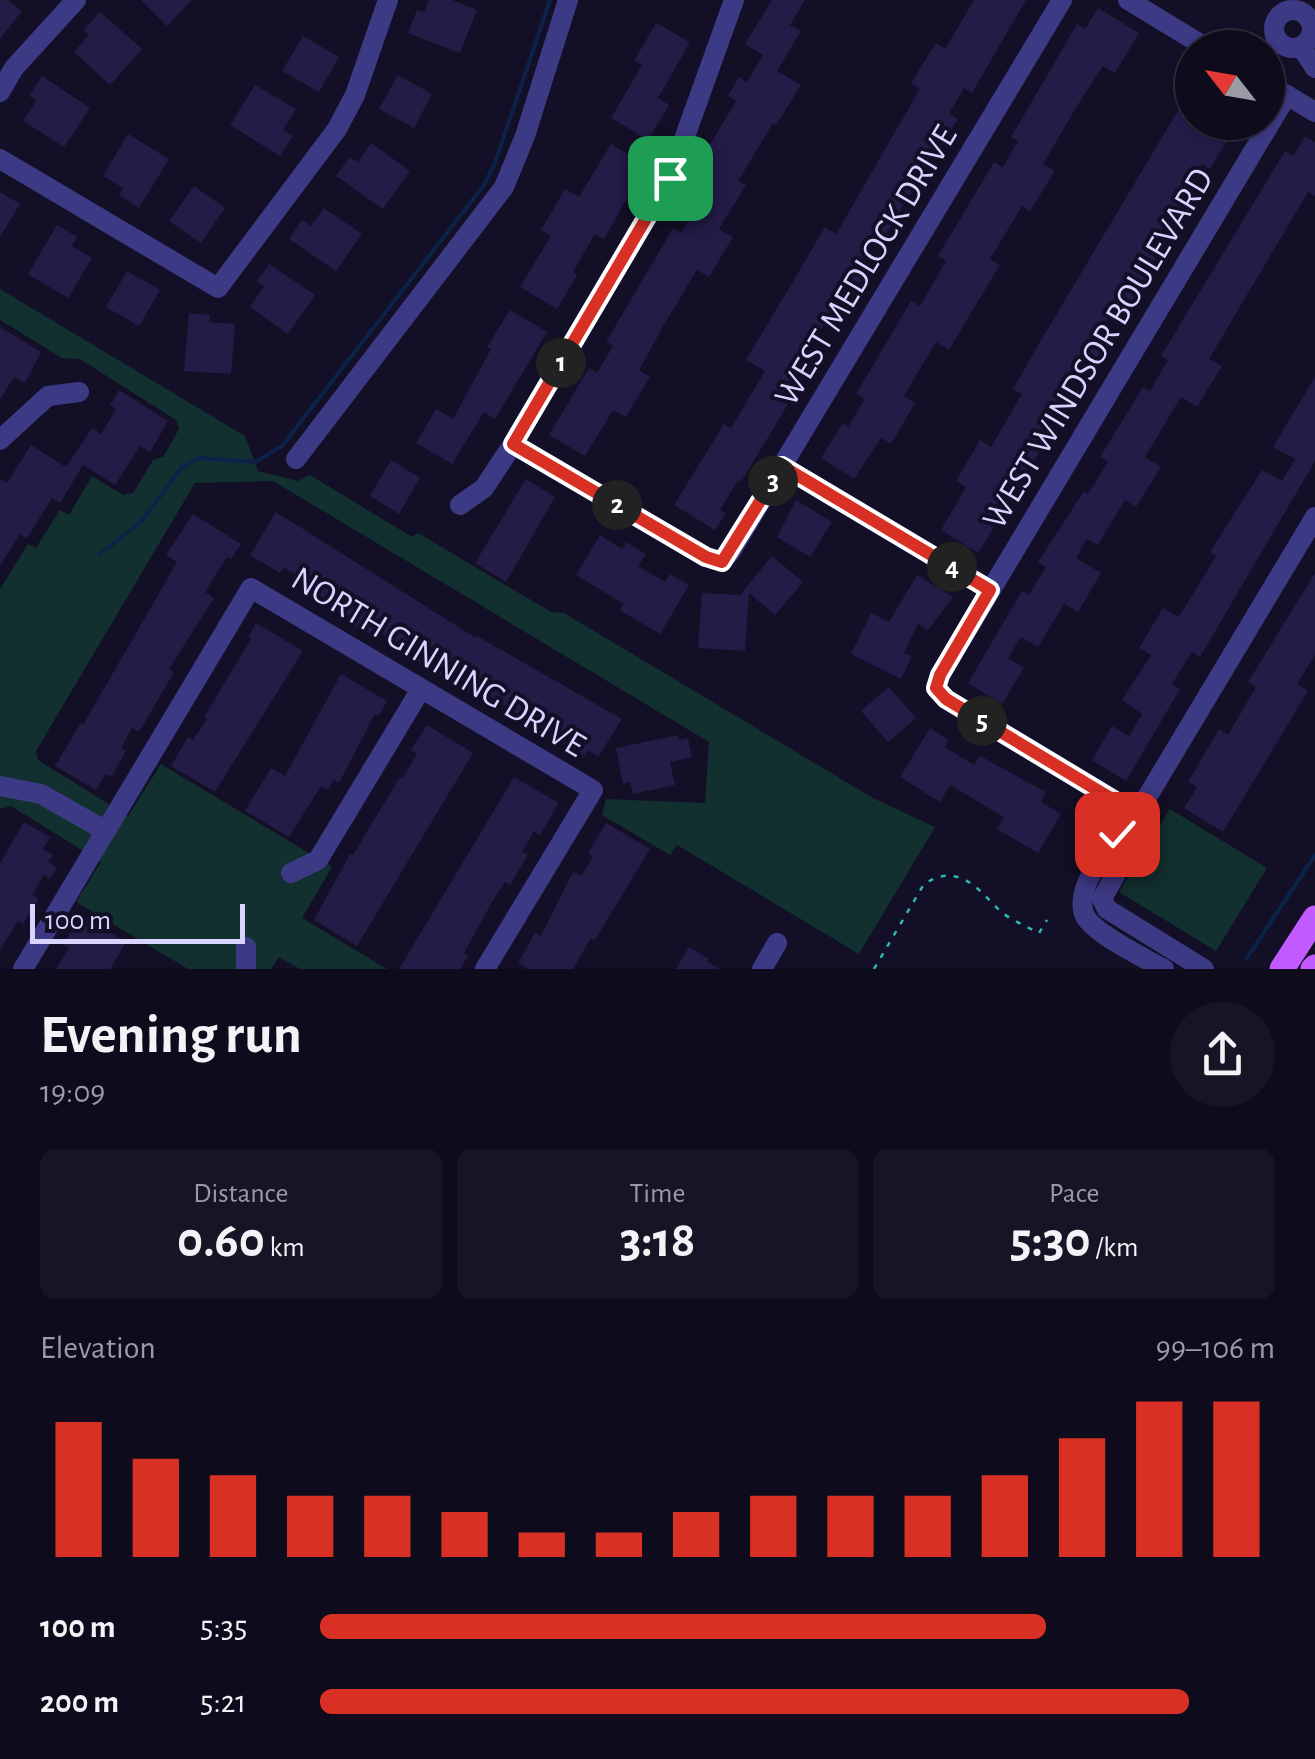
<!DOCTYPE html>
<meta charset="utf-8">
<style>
body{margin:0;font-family:"Alegreya Sans",sans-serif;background:#171425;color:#f1f3f6;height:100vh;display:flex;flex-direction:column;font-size:38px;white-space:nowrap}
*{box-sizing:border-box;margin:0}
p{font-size:32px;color:#9b9ba3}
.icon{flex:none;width:55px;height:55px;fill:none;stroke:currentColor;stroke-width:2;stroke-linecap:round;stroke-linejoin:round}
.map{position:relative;height:969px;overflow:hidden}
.sheet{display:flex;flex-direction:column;background:#0e0b1c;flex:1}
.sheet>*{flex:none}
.needle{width:65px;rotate:301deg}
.controls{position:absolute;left:1175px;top:30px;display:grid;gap:20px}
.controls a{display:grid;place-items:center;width:110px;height:110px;border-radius:50%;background:#0e0b1c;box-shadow:0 2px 8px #0004,0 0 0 2px #2e2b3b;font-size:50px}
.scale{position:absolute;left:30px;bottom:25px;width:215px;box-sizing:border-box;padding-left:10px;border:5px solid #d9d4ff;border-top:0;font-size:28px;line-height:35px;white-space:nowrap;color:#d9d4ff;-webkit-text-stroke:8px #130f26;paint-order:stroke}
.pin{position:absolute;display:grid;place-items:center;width:85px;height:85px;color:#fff;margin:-42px;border-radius:20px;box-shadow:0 5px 15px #0006}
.km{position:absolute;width:50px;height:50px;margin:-25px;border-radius:50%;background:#222;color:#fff;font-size:28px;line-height:50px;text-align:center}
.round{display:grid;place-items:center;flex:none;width:105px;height:105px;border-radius:52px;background:#171425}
.head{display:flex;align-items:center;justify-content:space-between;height:170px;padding:0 40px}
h1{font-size:55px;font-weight:700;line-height:75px}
.stats{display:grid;grid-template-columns:repeat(3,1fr);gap:15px;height:170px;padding:10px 40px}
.stats div{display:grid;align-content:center;border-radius:15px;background:#171425;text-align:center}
.stats b{font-size:50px;font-weight:700}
.stats small{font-size:28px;font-weight:400}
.stats p{font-size:28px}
.chart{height:280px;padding:20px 40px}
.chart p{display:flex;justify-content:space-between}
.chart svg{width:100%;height:180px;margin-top:10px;stroke:#d93025;stroke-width:6}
ul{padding:0 40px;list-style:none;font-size:32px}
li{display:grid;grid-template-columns:160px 120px 1fr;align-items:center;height:75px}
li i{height:25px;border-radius:12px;background:#d93025}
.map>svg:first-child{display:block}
.green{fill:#12302f}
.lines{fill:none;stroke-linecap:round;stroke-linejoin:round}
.stream{stroke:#0c2248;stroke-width:4}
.building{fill:#241b47}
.path{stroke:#2fb8b0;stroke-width:2.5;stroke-dasharray:5 8;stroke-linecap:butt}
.minor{stroke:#3d3a85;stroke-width:20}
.major{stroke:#c25bff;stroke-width:25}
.route-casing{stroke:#fff;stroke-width:20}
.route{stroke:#d93025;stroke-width:12}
.labels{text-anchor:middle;stroke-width:8;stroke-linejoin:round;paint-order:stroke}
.street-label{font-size:35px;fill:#d9d4ff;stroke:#130f26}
</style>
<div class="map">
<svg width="1315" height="969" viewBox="0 0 1315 969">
<rect width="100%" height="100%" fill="#130f26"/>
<!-- green -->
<g class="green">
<polygon points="0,289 245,436 258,471 298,481 310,475 412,537 418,533 551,612 564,613 873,798 935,827 859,954 677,845 670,855 602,815 606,799 705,803 709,742 273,481 195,483 36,751 38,760 128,816 161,764 332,867 302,918 387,969 300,969 279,957 271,969 188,969 76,902 101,862 11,806 0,809 0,589 28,544 36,548 60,510 69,515 92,476 123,495 133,493 153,460 163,457 179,429 176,420 80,359 62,358 0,320"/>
<polygon points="1170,809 1267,868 1216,951 1119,892"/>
</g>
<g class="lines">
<!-- stream -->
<g class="stream">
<polyline points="100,554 142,521 181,468 199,458 255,462 282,446 484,185 495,163 550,0"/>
<polyline points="1247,958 1315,855"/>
</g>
</g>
<!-- building -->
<g class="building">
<polygon points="0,0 8,0 22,11 0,39"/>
<polygon points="141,0 192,0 167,26"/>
<polygon points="429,0 452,0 477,10 460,53 408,33 417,10 424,12"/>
<polygon points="772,0 805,0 790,25 801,31 777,71 801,85 776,125 773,123 738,181 746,185 719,229 733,237 709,277 697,270 665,323 639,370 650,377 626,417 613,410 585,456 549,435 589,368 597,373 613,346 606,342 673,228 681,233 699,202 687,195 713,151 708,148 736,101 728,96 739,77 747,82 763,55 745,44"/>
<polygon points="974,0 1026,0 972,93 964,88 949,114 958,119 946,137 942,135 923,166 926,168 880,244 874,240 855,273 863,278 832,328 825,323 811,346 800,366 808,371 741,482 738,480 720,510 726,513 715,530 674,505 724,424 731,428 765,371 746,360 801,268 825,227 836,234 920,89 911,83 936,43 945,49"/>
<polygon points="1098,8 1139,33 1115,73 1103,66 1074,111 1043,164 1055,171 1030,211 1022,206 990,259 1000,265 975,306 949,350 936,342 904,396 915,403 891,444 881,438 854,479 821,458 843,423 848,427 865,399 856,394 911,301 920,306 946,261 938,256 994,162 1003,167 1018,141 1011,137 1066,43 1077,24 1085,29"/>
<polygon points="100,12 142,49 110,85 74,52 89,35 84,30"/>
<polygon points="656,23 690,42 658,98 669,105 648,140 611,118 642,65 634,61"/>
<polygon points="303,36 339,57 319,92 282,71"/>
<polygon points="398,75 432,94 414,128 379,109"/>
<polygon points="42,76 90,108 64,147 23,121 37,100 29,96"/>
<polygon points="255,85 296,109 283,130 293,136 280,156 230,125"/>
<polygon points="1192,87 1192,122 1238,122 1210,169 1202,164 1186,190 1195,195 1182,216 1174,211 1162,230 1147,253 1156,258 1129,305 1120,300 1107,321 1092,345 1101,351 1089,371 1081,366 1066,392 1074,397 1062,418 1059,416 1018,490 1010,485 993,513 1000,517 978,553 941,530 966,487 956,481 980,440 991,447 1022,394 1013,389 1040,342"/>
<polygon points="128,134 169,159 139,208 119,195 123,188 103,176"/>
<polygon points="1305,136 1315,142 1315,196 1308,192 1209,359 1222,366 1197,407 1181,397 1145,457 1161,467 1136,507 1125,500 1098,545 1087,539 1076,558 1101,573 1078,612 1064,604 1038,647 1021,637 1008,658 1024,668 1002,704 968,683 1022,591 1029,595 1046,567 1038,562 1084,491 1088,494 1108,462 1100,457 1143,387 1150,391 1168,360 1161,356 1285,151 1293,156"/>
<polygon points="371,143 410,171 383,209 336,176 350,157 358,162"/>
<polygon points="611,144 646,165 604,239 595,234 573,272 577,275 557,309 520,287 551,236 541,230 565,189 579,197"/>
<polygon points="194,186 225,208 201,243 169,221"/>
<polygon points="0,192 20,204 0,237"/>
<polygon points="324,208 362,234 336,271 289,239 302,220 311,226"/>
<polygon points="57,225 77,237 72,246 92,258 68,298 28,274"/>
<polygon points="269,264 315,295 288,334 250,307 264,286 257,281"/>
<polygon points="127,271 160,290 139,326 106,307"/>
<polygon points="510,310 547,332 495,419 484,412 452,464 416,443 436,409 453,419 491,349 487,347"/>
<polygon points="189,313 210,315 209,322 235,324 231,374 184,371"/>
<polygon points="0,327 41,352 25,383 14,377 0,399"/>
<polygon points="1315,377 1315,461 1200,657 1192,652 1172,684 1180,689 1126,781 1092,760 1112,726 1129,736 1142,714 1122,700 1151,655 1139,648 1163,608 1179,617 1216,556 1210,552 1262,470 1282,481 1295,459 1273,447"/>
<polygon points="119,390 168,421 150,452 140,446 115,485 83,465 60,503 52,498 27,538 20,534 0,566 0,479 7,483 31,445 66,467 92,428 101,434 116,409 110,405"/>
<polygon points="391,460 420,478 399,514 370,496"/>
<polygon points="526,479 555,497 506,582 475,563"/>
<polygon points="796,500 832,522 810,557 777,537"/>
<polygon points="276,512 476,638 477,636 622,719 598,757 588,750 584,756 545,732 543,735 529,727 531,723 486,694 482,700 410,657 413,652 394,640 378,632 375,637 348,622 350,619 299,588 304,580 284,568 280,573 250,555"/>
<polygon points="193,514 241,544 231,559 227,557 205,592 214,598 169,669 174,672 139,732 132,728 121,748 126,751 111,777 106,774 96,790 55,766 80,724 83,725 177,562 166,555"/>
<polygon points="600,535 622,549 626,542 646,554 638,566 665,582 670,574 689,585 660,634 620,610 624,604 576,575"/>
<polygon points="772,556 803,582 775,615 749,593 745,651 698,648 702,593 740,595"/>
<polygon points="1315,573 1315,655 1297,684 1308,691 1223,832 1184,808 1197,787 1188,782 1219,729 1228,735 1256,687 1248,682"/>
<polygon points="917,575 953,597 928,630 918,624 904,653 912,656 901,679 851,654 871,613 889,622"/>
<polygon points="256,623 303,651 215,792 171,766 188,737 193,740 207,719 204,717 251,639 248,637"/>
<polygon points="341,674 387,701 379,716 375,714 339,783 334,780 328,790 321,786 289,837 245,811 271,768 285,776"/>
<polygon points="889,687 916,718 888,742 861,711"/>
<polygon points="427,725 473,753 357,946 314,920 350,854 353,855 400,777 402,779 417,754 411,750"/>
<polygon points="930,728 949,740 945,747 974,765 980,756 1046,792 1041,802 1061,814 1038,853 997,829 1004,817 950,785 940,802 900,777"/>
<polygon points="678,735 679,740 688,738 692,757 670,762 675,785 633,794 630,782 623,784 616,748"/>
<polygon points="514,777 559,803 540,835 534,831 522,852 528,855 510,885 505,882 492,902 464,953 468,956 460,969 399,969"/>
<polygon points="24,822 50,837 43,849 53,855 48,862 57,868 50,879 44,875 32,895 39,899 23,924 18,921 0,950 0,863"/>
<polygon points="606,823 650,849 595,940 591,938 573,969 528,969 518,963 535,933 541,936 573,872 581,876 593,857 588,853"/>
<polygon points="81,915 126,942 110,969 56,969 69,948 63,945"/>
<polygon points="689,947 709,959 707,961 719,969 676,969"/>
</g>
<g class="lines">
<!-- path -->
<path class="path" d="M874,969l50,-85c33,-21 52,2 74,25 10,10 28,17 41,24l8,-13"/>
<!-- minor -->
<g class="minor">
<polyline points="1128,0 1207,48"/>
<circle cx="1293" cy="29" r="19"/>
<polyline points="1301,47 1315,68"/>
<polyline points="1268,84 1315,112"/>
<polyline points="0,92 14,68 76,0"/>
<polyline points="0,159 218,288 337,129 355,95 388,0"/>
<polyline points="0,440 48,396 79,392"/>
<polyline points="513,444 706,557 722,561 731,551 1062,0"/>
<polyline points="296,459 504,187 525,136 568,0"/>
<polyline points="782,466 990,590"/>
<polyline points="460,505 484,488 513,444 670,178 734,0"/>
<polyline points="0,786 41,794 106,831"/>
<polyline points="1137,814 946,699 936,688 940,675 1287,95"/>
<polyline points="291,873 318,860 421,689"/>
<polyline points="1102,899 1107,909 1204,969"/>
<polyline points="1102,899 1133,843 1137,814"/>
<polyline points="246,947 246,969"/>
<polyline points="23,969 251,588 593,790 485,969"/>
<polyline points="762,969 777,943"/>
<path d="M1164,969c-19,-11 -70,-35 -79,-53 -14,-29 33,-83 52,-102l178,-297"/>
</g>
<!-- major -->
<g class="major">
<polyline points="1282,969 1315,918"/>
<polyline points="1313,969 1315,967"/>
</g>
</g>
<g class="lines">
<defs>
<polyline id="route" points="670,178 513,444 706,557 722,562 782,466 990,590 940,675 936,688 946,699 1137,814 1117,834"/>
</defs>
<!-- route casing -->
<use href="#route" class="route-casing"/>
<!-- route -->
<use href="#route" class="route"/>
</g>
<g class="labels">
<!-- street labels -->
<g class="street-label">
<text transform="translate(865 265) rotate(-59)" y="12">WEST MEDLOCK DRIVE</text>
<text transform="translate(1097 348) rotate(-59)" y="12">WEST WINDSOR BOULEVARD</text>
<text transform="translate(439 661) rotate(31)" y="12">NORTH GINNING DRIVE</text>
</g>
</g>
</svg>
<div class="controls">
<a><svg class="needle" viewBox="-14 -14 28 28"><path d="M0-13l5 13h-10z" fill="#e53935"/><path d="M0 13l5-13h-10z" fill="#9b9ba3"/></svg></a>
</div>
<div class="scale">100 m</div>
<div class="pin" style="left:670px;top:178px;background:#1e9e55"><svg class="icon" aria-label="arrive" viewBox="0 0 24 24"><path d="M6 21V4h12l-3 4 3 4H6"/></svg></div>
<div class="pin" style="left:1117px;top:834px;background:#d93025"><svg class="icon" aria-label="check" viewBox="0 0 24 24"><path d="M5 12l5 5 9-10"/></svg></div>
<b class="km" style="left:561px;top:363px">1</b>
<b class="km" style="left:617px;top:505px">2</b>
<b class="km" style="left:773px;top:481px">3</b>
<b class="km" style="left:952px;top:567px">4</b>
<b class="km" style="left:982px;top:721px">5</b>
</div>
<section class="sheet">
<div class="head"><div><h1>Evening run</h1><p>19:09</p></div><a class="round"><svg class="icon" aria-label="share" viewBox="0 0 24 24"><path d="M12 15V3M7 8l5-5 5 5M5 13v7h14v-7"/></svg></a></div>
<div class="stats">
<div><p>Distance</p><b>0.60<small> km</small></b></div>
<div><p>Time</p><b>3:18</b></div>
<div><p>Pace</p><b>5:30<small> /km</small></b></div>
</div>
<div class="chart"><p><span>Elevation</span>99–106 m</p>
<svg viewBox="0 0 160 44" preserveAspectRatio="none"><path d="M5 44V11M15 44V20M25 44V24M35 44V29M45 44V29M55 44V33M65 44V38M75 44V38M85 44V33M95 44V29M105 44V29M115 44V29M125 44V24M135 44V15M145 44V6M155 44V6"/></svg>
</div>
<ul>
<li><b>100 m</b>5:35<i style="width:76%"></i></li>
<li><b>200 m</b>5:21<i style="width:91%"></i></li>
</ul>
</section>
